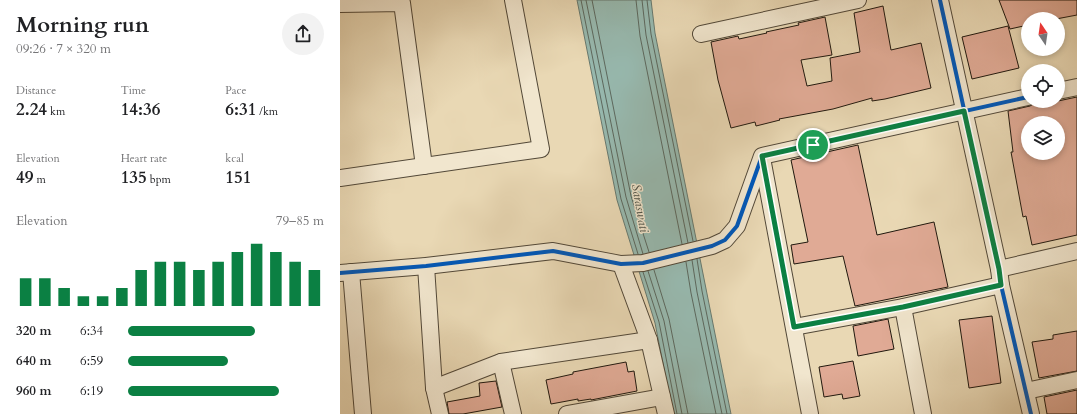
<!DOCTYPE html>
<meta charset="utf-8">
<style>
body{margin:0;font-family:Cardo,serif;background:#f2f2f2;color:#202124;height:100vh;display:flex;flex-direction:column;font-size:15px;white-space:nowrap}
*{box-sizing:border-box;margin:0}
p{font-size:13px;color:#757577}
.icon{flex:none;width:22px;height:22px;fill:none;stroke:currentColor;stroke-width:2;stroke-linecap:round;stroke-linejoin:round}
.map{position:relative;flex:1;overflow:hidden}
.side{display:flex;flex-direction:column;background:#fff;width:340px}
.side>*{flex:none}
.needle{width:26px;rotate:347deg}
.buttons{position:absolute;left:681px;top:12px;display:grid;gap:8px}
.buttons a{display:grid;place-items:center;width:44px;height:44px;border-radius:50%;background:#fff;box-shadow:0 2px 6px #0003;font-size:20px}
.pin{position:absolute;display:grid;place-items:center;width:34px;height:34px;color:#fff;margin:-17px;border:2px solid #fff;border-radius:50%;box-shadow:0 1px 4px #0007}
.round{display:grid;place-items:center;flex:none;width:42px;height:42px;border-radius:21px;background:#f2f2f2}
.headline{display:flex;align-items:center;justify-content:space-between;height:68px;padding:0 16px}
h1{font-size:22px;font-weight:700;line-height:30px}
.stats{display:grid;grid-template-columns:repeat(3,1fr);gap:6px;height:68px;padding:4px 16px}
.stats div{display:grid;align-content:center}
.stats b{font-size:17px;font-weight:700}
.stats small{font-size:11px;font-weight:400}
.stats p{font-size:11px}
.chart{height:112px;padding:8px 16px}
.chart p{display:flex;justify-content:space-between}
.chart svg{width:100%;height:72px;margin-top:4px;stroke:#0b8043;stroke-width:6}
ul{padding:0 16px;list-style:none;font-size:13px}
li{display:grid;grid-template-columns:64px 48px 1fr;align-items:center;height:30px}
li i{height:10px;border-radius:5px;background:#0b8043}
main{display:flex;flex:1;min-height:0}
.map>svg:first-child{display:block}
.water{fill:#97b9af;stroke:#67796f}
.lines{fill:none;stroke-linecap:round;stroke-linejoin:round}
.shore{stroke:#5c685e;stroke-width:1}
.building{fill:#e0aa95;stroke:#20180e;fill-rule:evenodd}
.minor-casing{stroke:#524838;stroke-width:18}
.minor{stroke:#f1e6ce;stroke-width:16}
.cycleway-casing{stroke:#f1e6ce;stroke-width:6}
.cycleway{stroke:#0057b8;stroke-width:4}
.route-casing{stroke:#fff;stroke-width:8}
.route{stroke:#0b8043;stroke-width:5}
.labels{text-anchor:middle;stroke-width:3;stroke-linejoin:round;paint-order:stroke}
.water-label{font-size:13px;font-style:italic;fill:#4a5046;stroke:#f1e6ce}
</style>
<main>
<section class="side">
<div class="headline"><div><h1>Morning run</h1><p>09:26 · 7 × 320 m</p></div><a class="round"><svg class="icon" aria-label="share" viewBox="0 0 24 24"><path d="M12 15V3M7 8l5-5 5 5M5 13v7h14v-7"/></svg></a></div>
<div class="stats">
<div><p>Distance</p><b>2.24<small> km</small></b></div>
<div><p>Time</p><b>14:36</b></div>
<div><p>Pace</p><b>6:31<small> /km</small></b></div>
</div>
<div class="stats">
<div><p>Elevation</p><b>49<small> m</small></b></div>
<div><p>Heart rate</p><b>135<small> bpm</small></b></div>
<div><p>kcal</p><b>151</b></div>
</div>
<div class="chart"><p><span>Elevation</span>79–85 m</p>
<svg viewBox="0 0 160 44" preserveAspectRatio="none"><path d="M5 44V27M15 44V27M25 44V33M35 44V38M45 44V38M55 44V33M65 44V22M75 44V17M85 44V17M95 44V22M105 44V17M115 44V11M125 44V6M135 44V11M145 44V17M155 44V22"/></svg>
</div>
<ul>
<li><b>320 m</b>6:34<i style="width:65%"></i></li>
<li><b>640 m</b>6:59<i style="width:51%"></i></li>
<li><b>960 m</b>6:19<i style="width:77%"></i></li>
</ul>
</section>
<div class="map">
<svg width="737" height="414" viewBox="0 0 737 414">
<rect width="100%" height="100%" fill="#e9d8b4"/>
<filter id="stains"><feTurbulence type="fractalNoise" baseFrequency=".005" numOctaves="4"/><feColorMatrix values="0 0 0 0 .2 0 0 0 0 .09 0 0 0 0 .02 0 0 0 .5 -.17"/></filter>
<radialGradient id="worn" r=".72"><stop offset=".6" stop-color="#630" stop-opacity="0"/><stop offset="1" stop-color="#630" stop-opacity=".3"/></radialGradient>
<!-- water -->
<polygon class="water" points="237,0 311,0 315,33 391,414 333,414 315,323 277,200"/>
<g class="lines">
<!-- shore -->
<g class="shore">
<polyline points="241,0 281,199 298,254"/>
<polyline points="246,0 286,197 303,254"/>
<polyline points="252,0 291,196 309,252"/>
<polyline points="296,0 300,36 342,244"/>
<polyline points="302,0 306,35 348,243"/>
<polyline points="307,0 311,34 353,241"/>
<polyline points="357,259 362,291 387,414"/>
<polyline points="352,260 357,292 382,414"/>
<polyline points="346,262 351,293 376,414"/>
<polyline points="314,270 329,319 348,414"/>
<polyline points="308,271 324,321 342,414"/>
<polyline points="303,272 319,322 337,414"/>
</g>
</g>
<!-- building -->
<g class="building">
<polygon points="659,0 737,0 737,15 716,19 688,19 688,25 670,29"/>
<polygon points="543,6 551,50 581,43 591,88 545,99 532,101 532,98 493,109 439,119 440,120 416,126 415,122 391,128 378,80 371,42 398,36 399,39 427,33 426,32 459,25 458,23 485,17 492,55 461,60 467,86 492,81 490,58 520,52 514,13"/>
<polygon points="668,26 679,68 632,79 622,37"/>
<path d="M737,97v138l-45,10 -6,-29 -3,1 -12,-65h2l-5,-41 22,-5 5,-3 9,-2h14zM688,123h30v30h-30z"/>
<polygon points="518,145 537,235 594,222 608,287 515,306 503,256 454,264 451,245 468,242 451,160"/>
<polygon points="652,316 661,383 629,388 619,320"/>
<polygon points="548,319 554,349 518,356 513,326"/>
<polygon points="737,331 737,371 699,378 692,342 713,339 713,335"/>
<polygon points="513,361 520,396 503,399 502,394 484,397 479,367"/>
<polygon points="286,362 288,372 294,371 297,391 251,400 251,399 238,401 238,399 211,404 206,380 233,374 233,372"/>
<polygon points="156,381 162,407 123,414 109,414 107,402 140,396 139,383"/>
<polygon points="737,390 737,414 707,414 704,397"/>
</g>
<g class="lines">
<defs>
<g id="minor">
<polyline points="600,0 659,269 661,285 691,414"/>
<polyline points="0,4 62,3 84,166"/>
<polyline points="361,34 518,0"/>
<polyline points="718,91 737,87"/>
<polyline points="422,158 470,414"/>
<polyline points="0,178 201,149 173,0"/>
<polyline points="281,264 309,340 326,414"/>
<polyline points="86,266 94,388 100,414"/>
<polyline points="659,269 737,251"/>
<polyline points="11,272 23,414"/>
<polyline points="0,273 86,266 213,251 281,264 303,263 372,246 385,240 397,226 422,156 688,97"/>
<polyline points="563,307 583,414"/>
<polyline points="454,327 563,307 661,285"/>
<polyline points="161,362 173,414"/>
<polyline points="94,388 161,362 309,340"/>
<polyline points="686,391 737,380"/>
<polyline points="227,414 322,397"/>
</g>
</defs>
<!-- minor casing -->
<use href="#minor" class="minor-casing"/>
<!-- minor -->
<use href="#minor" class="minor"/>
<defs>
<g id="cycleway">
<polyline points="600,0 659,269 661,285 691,414"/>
<polyline points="0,273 86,266 213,251 281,264 303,263 372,246 385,240 397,226 422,156 688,97"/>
</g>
</defs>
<!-- cycleway casing -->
<use href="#cycleway" class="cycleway-casing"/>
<!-- cycleway -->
<use href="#cycleway" class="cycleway"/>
</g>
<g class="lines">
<defs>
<polygon id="route" points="624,111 659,269 661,285 563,307 454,327 422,156"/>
</defs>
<!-- route casing -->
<use href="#route" class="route-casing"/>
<!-- route -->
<use href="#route" class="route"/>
</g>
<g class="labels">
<!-- water labels -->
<g class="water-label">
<text transform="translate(301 208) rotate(80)" y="5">Saraswati</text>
</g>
</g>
<rect width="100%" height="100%" filter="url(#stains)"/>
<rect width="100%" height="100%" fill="url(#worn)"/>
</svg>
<div class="buttons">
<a><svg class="needle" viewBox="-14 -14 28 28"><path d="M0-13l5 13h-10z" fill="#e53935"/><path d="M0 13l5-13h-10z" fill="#757577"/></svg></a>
<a><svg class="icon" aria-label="locate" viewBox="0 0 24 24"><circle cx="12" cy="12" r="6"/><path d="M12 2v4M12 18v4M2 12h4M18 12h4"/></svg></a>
<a><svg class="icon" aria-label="layers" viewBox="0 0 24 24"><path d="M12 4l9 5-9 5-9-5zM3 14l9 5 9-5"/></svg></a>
</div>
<div class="pin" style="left:473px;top:145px;background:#1e9e55"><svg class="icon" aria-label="arrive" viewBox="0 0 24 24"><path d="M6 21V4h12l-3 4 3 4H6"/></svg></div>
</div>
</main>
